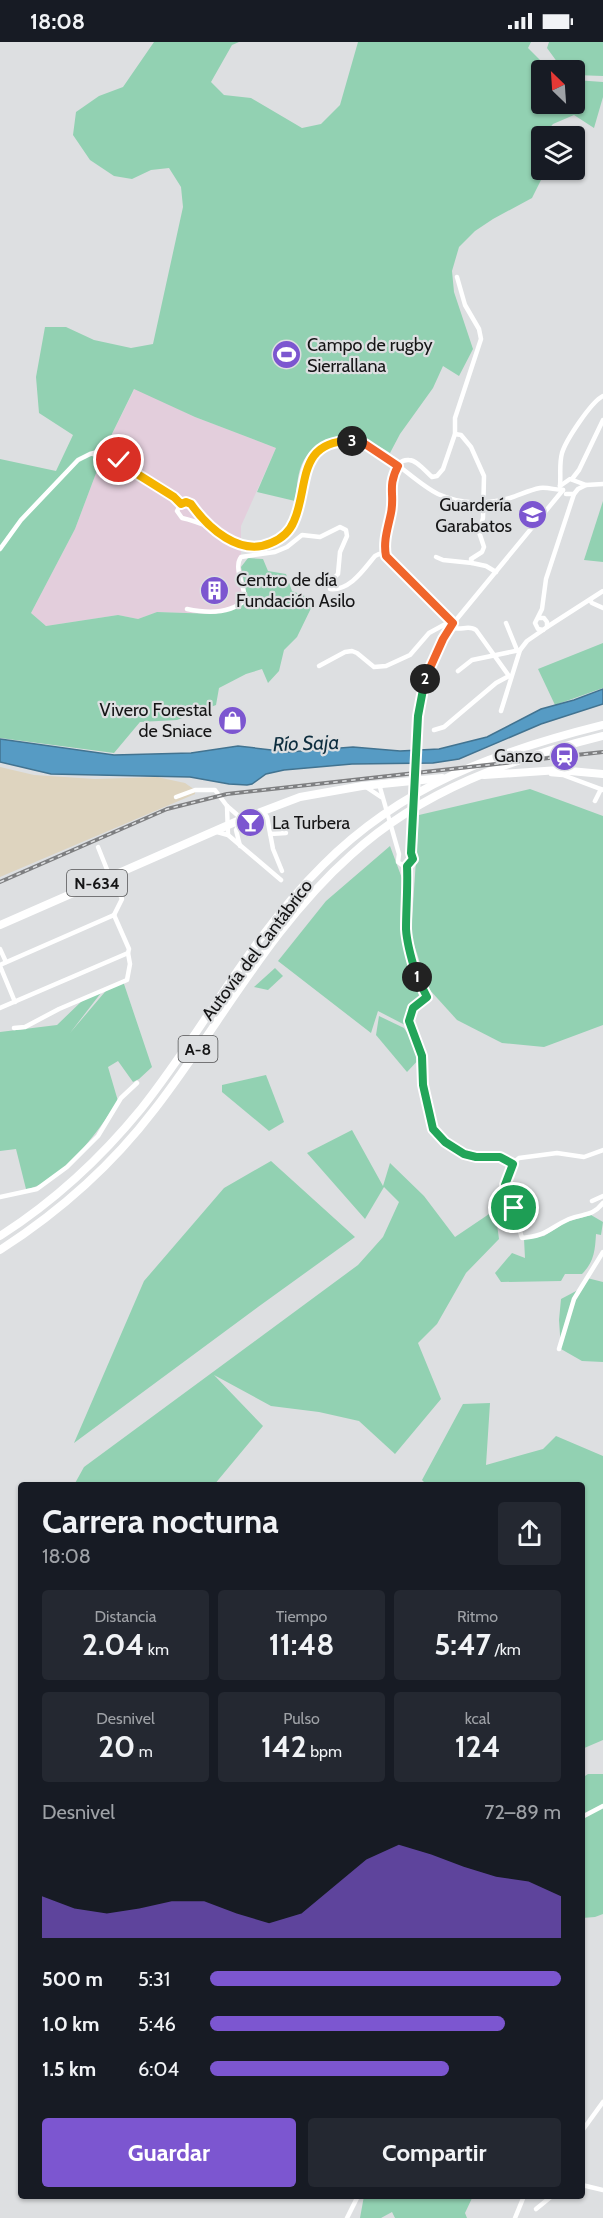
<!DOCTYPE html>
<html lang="es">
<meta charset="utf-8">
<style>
body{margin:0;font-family:Cabin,sans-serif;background:#242831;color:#f1f3f6;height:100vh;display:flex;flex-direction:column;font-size:22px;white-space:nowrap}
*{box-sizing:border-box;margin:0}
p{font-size:20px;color:#9ea1a6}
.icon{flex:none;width:33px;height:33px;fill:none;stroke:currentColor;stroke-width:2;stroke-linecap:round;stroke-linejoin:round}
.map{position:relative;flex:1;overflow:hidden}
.drawer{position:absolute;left:18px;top:1440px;width:567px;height:717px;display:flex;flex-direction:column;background:#171b24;border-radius:6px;box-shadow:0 2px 4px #0004}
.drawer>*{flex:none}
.needle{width:39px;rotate:335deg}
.fabs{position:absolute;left:531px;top:18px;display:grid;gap:12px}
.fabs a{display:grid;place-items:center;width:54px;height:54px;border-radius:6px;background:#171b24;box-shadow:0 2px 4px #0004;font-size:30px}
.pin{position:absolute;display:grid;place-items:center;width:51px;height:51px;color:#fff;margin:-26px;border:3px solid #fff;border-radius:50%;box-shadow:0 2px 6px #0007}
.km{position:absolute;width:30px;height:30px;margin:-15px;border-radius:50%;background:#222;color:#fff;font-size:16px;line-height:30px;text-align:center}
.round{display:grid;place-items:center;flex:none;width:63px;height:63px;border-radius:6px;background:#242831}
.head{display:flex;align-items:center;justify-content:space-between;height:102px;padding:0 24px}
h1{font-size:33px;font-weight:700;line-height:45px}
.stats{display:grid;grid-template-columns:repeat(3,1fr);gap:9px;height:102px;padding:6px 24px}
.stats div{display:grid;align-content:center;border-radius:6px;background:#242831;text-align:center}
.stats b{font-size:30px;font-weight:700}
.stats small{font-size:16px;font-weight:400}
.stats p{font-size:16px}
.chart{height:168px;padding:12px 24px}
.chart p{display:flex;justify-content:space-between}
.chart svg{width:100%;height:108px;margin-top:6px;fill:#7c56d0;opacity:.7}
.button{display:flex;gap:12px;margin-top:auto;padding:12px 24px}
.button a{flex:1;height:69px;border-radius:6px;background:#7c56d0;color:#fff;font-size:24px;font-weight:700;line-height:69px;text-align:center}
.button a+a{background:#242831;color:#f1f3f6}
ul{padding:0 24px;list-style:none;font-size:20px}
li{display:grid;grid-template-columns:96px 72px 1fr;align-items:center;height:45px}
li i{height:15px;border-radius:8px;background:#7c56d0}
.status{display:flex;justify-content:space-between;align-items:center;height:42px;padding:0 30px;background:#171b24;direction:ltr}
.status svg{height:16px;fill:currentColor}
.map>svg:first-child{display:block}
.industrial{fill:#ded4bf}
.medical{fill:#e3cedc}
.green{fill:#92d1b2}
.water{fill:#569bc4;stroke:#427390;stroke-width:1.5}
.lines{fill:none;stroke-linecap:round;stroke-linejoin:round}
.street{stroke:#fff;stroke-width:4.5}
.highway{stroke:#fff;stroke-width:8}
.rail-casing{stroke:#7e7f81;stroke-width:4}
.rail{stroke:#dddfe1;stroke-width:1.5;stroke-dasharray:4.5;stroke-linecap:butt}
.split-1-casing{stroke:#fff;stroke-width:12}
.split-2-casing{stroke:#fff;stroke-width:12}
.split-3-casing{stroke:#fff;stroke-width:12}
.split-4-casing{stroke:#fff;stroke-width:12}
.split-1{stroke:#22a559;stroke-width:8}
.split-2{stroke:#22a559;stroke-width:8}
.split-3{stroke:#f0652b;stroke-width:8}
.split-4{stroke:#f5b400;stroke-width:8}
.labels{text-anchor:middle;stroke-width:4.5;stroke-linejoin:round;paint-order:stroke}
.shield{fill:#dddfe1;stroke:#515253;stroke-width:1.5}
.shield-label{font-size:16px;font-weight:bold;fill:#151516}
.poi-label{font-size:18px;fill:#151516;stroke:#dddfe1;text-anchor:start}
.street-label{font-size:18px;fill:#151516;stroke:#dddfe1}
.water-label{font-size:20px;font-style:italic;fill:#0d2d3e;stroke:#dddfe1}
</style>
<div class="status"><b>18:08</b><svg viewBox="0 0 49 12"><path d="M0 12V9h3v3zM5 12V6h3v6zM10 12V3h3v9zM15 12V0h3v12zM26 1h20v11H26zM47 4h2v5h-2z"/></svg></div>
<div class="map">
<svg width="603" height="2176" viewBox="0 0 603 2176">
<rect width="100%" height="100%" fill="#dddfe1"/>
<!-- industrial -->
<polygon class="industrial" points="0,725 34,733 95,737 157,735 185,741 195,748 195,752 0,835"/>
<!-- medical -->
<polygon class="medical" points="135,346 195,375 276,406 241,484 241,525 248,560 214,572 157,570 138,577 118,573 46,584 31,571 75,487 107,402"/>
<!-- green -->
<g class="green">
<path d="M154,0h85l-7,3 -21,37 13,13 27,3 51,30 19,-4 19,-19 18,-63h173l-3,6 22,22h-8v34h32l1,-24 28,2v15l-9,31 -20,-13 -21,9 -7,8 1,4h-5v34h4l-14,28 -39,21 -18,12 -16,16 -7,24 2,21 19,57 -14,27 -16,-10 -10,22 -33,46 -10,19c-23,-15 -44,-23 -69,-9 -7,4 -13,9 -17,16 -7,12 -7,29 -9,41l-38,-9 19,-44 -81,-31 -61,-28 -27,55 -32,85 -44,84 15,13 72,-11 20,4 19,-7 58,2 33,-12 -7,-35 7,-9 15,1 5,12 18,3 6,17 23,9 -18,37 -13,13 -5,21 -11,12 -6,-14 -16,5 -27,14 -3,17 -39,15 -37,2 -26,31 -114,-15v-279l56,12 17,-36 -34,-22 -3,-36 9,-50h21l28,13 37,8 22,-4 30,-137 -2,-20 -12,-19 -18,2 -19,9 -18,-3 -24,-16 -17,-25 3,-23 23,-16 24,-9z"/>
<polygon points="549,0 603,0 603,34 575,33 574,28 563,28 547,6"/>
<polygon points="603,459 603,520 584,518"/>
<polygon points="603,601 603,646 555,663 538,627"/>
<polygon points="530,747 603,774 603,983 544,1005 502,1001 457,978 428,946 411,893 419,773"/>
<polygon points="390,804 403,839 402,890 419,954 405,983 378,969 371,991 278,919 326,859"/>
<polygon points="275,926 283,934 268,948 254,945"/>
<path d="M123,939l29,86 -13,12 -6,3 -15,-21 -10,6 10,34c-18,28 -58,84 -92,88l-10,-40 -16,2v-119l57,-7 27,-26 20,-10 -34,44 40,-47z"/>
<polygon points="379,974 404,986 422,1014 407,1030 376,993"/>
<polygon points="266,1033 284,1080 269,1089 222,1050 222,1043"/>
<polygon points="352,1088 383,1144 390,1121 424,1154 455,1195 495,1168 499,1197 466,1231 437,1282 418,1301 441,1357 395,1412 359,1379 319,1370 271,1364 214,1333 263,1384 214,1443 74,1443 84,1425 358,1223 383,1195 399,1160 384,1145 365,1177 307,1111"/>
<polygon points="271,1119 355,1195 258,1265 74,1401 144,1239 224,1146"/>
<path d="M591,1173l12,7 -2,13 -5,-1c-1,17 -2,28 -14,40h-17l-4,7 -60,1 -6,-9 17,-20 13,5 -1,-19 20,-3 22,-14z"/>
<polygon points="587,1236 603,1240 603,1320 582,1319 561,1307 559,1278 561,1257 578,1248"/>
<polygon points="490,1361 486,1423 543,1407 556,1394 603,1414 603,1698 582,1707 582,1443 427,1443 422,1438 463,1362"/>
<polygon points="588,1732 603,1732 603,1872 595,1875 582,1876 582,1736"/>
<polygon points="364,2154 473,2154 465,2171 467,2176 395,2176 392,2170 381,2176 360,2176"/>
</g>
<!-- water -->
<polygon class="water" points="603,647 603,662 541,682 459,717 433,721 352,722 284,728 266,732 252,742 247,743 229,742 190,735 51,732 0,720 0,697 114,713 191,711 238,704 289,710 353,705 400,709 439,707 487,695 541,667 574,658"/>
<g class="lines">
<!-- street -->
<g class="street">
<polyline points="455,392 461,393 471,405 484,434 483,476 479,490 484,505 482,510 471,517 472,521 486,524 496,530"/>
<polyline points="93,412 105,415 110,421 118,420"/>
<polyline points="118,420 174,455 181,462"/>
<polyline points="572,437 579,428 603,378"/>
<path d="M560,444c1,-11 -1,-22 2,-33 4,-13 29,-51 41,-57"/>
<polyline points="560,444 570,437 586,443 603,442"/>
<polyline points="566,452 574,452 578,447 586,443"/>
<path d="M181,462l-4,7 5,7c10,2 20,6 30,10 17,8 29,22 50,19 56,-11 20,-87 74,-104 36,-12 71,36 102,51 22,10 48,11 72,4 10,-3 19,-8 30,-10 8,-1 15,2 23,2"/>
<polyline points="181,462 191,462 194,468 211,486"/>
<polyline points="0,507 21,478 78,418 90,412 113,406 118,408 132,429"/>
<path d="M386,514c-3,-15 2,-28 5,-42 2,-11 -4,-56 18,-54 8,0 17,12 23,17l5,-1 6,-7 12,-35v-16l26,-79 -2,-10 -14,-24 -8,-28"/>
<polyline points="436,515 443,518 472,521"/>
<polyline points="590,558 592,561 603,566"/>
<path d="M187,567c19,4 43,5 58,-9 0,-14 -12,-32 -4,-43l34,-5 12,-5 15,-12 18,2 20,-10 6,3 1,6 -7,16 -2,22 -8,8v7c20,2 34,-20 45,-33l4,-2 7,2 67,67"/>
<polyline points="539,576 544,576 547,580 547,585 543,588 538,587 535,581 542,567 546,537 574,452"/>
<polyline points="506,581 517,608"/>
<path d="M451,585c9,5 17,-3 25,3l33,46"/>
<polyline points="547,585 603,549"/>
<polyline points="319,624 345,610 352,609 357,611 374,625 386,624 410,613 429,591 451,579"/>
<polyline points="458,629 472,618 520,608"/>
<polyline points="501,669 520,608 527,599 543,588"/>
<polyline points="434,688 444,685 496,641 509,634"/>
<polyline points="551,732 563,733 603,748"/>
<polyline points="379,742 399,812 398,820 402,823 407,824"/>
<polyline points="366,745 381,755"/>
<polyline points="176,755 195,748 215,748 227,764 242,777 236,788 240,804"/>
<polyline points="595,759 601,747"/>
<polyline points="227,764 228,793"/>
<polyline points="263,769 267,775 273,807 282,829"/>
<polyline points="217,790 228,793 281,838"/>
<polyline points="270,792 286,791"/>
<polyline points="98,805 110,835"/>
<polyline points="112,834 122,857 114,873"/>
<polyline points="114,873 129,907 128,911"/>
<polyline points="0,907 6,920"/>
<polyline points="0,923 114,873"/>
<polyline points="0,924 15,960"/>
<polyline points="0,966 128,911 130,922 127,938 59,967 25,985 14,986"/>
<path d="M603,1108l-19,7 -27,-4 -38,5c-22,16 -10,36 -3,56 3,8 3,16 6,24 25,-2 27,-10 47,-19 15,-6 23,-2 34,-16"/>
<path d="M513,1122l-14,-7h-23l-12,-3 -19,-12 -12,-13 -10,-44 -1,-29 -13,-35 4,-13 14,-11c-11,-22 -20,-44 -21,-68 0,-21 2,-42 1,-63l6,-7 -2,-6c12,-84 -11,-159 45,-233l107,-130"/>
<polyline points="0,1155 37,1147 67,1125 98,1094 121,1056 137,1041"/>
<polyline points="592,1159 603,1154"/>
<polyline points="559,1307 574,1257 603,1210"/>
<polyline points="582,1775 603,1764"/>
<polyline points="582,2089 603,2060"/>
<polyline points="582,2143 603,2148"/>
<polyline points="536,2167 552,2154"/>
<polyline points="347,2176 358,2154"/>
<polyline points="515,2176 524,2154"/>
</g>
<!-- highway -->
<g class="highway">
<polyline points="484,733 559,728 603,732"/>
<polyline points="0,883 242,777 300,755 362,744 442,736"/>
<path d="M0,1194c53,-34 101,-78 141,-127 63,-79 109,-172 182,-244 80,-80 172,-113 280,-140"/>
<path d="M0,1208c59,-38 112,-85 154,-140 66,-85 116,-183 197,-255 71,-65 160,-96 252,-119"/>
</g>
<defs>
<polyline id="rail" points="0,840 167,767 227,752 603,710"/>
</defs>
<!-- rail casing -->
<use href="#rail" class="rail-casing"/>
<!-- rail -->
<use href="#rail" class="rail"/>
</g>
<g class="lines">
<defs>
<polyline id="split-1" points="417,935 427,955 413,966 409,979 422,1014 423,1043 433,1087 445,1100 464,1112 476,1115 500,1115 513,1122 505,1143 514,1166"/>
<path id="split-2" d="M417,935c-5,-16 -10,-31 -11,-48 0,-21 2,-42 1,-63l6,-7 -2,-6 7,-137 7,-37"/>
<path id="split-3" d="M352,399l13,3 33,22c-11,21 -3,28 -7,47 -3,15 -8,28 -5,43l67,67 -10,16 -18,40"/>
<path id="split-4" d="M119,418l-1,2 56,35 7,7 5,-2 5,2c17,24 49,53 80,39 10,-4 19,-12 23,-22 15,-33 2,-81 58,-80"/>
</defs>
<!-- split-1 casing -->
<use href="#split-1" class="split-1-casing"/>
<!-- split-2 casing -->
<use href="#split-2" class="split-2-casing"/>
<!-- split-3 casing -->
<use href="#split-3" class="split-3-casing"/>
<!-- split-4 casing -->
<use href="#split-4" class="split-4-casing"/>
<!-- split-1 -->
<use href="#split-1" class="split-1"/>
<!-- split-2 -->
<use href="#split-2" class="split-2"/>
<!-- split-3 -->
<use href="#split-3" class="split-3"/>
<!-- split-4 -->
<use href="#split-4" class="split-4"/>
</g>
<!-- icons -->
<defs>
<symbol id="stadium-disc" viewBox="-11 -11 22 22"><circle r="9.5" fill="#7c56d0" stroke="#dddfe1"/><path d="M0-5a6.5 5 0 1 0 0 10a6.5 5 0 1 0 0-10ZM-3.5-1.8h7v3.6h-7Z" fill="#fff"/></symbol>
<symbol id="school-disc" viewBox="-11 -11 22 22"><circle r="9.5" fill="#7c56d0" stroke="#dddfe1"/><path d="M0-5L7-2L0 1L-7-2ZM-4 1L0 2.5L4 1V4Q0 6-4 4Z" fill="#fff"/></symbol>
<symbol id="building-disc" viewBox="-11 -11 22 22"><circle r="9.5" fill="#7c56d0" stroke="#dddfe1"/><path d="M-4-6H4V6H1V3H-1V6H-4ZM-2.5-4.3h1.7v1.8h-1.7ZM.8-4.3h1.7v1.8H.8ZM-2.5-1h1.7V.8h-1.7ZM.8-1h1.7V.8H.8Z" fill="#fff"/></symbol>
<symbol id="shop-disc" viewBox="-11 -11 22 22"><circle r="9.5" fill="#7c56d0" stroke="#dddfe1"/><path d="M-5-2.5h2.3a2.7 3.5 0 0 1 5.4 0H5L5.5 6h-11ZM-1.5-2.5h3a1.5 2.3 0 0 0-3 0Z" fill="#fff"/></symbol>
<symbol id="station-disc" viewBox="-11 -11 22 22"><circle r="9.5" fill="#7c56d0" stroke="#dddfe1"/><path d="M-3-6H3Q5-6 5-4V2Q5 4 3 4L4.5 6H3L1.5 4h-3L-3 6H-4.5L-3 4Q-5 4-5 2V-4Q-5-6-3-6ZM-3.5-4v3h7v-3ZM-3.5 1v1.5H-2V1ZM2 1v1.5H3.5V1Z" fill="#fff"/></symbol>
<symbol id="bar-disc" viewBox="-11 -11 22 22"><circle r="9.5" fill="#7c56d0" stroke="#dddfe1"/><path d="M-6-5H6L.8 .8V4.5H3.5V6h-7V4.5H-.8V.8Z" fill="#fff"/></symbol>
</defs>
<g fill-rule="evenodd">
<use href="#stadium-disc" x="270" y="296" width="33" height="33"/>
<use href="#school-disc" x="516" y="456" width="33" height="33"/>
<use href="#building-disc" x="198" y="532" width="33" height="33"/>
<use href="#shop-disc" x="216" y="662" width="33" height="33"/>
<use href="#station-disc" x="548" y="698" width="33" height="33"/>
<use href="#bar-disc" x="234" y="764" width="33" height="33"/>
</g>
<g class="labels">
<!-- shield labels -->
<g class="shield">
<rect x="67" y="828" width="60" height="26" rx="4.5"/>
<rect x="178.5" y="994" width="39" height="26" rx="4.5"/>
</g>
<g class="shield-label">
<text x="97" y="847">N-634</text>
<text x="198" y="1013">A-8</text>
</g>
<!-- poi labels -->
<g class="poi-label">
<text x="307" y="309">Campo de rugby<tspan x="307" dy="21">Sierrallana</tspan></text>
<text x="512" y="469" text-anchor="end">Guardería<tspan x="512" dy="21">Garabatos</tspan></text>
<text x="236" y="544">Centro de día<tspan x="236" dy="21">Fundación Asilo</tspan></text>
<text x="212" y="674" text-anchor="end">Vivero Forestal<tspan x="212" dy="21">de Sniace</tspan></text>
<text x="543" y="720" text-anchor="end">Ganzo</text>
<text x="272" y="787">La Turbera</text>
</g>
<!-- street labels -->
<g class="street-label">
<text transform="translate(257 908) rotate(-53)" y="6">Autovía del Cantábrico</text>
</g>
<!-- water labels -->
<g class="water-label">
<text transform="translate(306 701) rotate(-2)" y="7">Río Saja</text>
</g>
</g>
</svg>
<div class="fabs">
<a><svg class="needle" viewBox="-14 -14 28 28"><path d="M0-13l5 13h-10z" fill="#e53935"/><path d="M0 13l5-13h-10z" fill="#9ea1a6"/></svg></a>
<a><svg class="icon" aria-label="layers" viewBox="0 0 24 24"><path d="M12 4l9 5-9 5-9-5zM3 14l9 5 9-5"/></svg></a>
</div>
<div class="pin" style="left:514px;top:1166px;background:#1e9e55"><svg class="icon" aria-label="arrive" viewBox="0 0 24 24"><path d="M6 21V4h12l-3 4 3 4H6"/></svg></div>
<div class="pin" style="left:119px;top:418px;background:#d93025"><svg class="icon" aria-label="check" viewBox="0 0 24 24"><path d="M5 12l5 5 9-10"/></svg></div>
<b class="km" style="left:417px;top:935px">1</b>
<b class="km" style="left:425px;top:637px">2</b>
<b class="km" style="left:352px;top:399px">3</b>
<section class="drawer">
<div class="head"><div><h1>Carrera nocturna</h1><p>18:08</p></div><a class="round"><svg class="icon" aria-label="share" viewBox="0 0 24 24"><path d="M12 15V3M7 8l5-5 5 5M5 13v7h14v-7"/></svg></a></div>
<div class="stats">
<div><p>Distancia</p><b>2.04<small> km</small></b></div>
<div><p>Tiempo</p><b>11:48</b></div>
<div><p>Ritmo</p><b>5:47<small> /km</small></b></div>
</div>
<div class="stats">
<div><p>Desnivel</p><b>20<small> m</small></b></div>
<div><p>Pulso</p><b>142<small> bpm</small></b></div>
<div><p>kcal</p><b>124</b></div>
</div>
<div class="chart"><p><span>Desnivel</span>72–89 m</p>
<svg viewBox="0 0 160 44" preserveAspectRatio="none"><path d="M0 44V27L10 32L20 34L30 32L40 29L50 29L60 34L70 38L80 34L90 23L100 12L110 6L120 10L130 15L140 19L150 21L160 27V44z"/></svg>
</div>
<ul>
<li><b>500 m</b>5:31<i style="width:100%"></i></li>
<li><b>1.0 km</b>5:46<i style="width:84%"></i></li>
<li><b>1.5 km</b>6:04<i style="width:68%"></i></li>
</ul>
<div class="button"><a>Guardar</a><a>Compartir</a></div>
</section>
</div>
